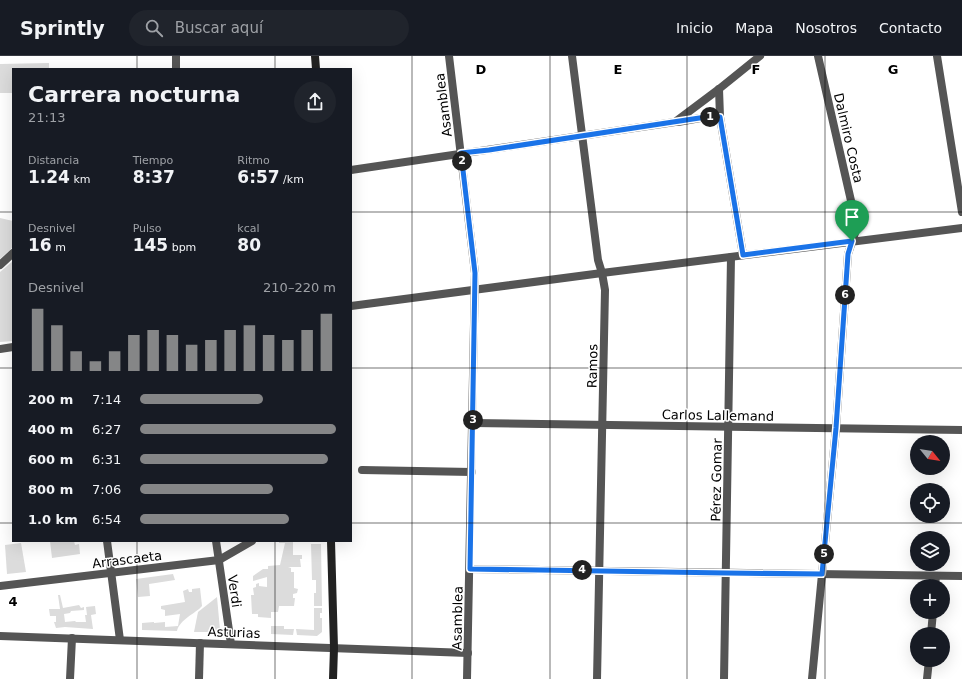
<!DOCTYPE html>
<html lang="es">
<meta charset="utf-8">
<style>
body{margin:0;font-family:"DejaVu Sans",sans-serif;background:#20242c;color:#f1f3f6;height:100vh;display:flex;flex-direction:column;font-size:15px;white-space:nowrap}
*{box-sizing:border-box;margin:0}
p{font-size:13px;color:#9ea1a6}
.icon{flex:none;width:22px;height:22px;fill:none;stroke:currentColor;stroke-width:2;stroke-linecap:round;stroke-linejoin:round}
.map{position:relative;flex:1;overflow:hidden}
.drawer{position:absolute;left:12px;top:12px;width:340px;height:474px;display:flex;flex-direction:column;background:#171b24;border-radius:0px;box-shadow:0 4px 16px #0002}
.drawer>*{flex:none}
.needle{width:26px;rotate:120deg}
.controls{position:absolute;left:910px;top:379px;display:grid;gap:8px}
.controls a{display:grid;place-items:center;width:40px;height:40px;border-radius:50%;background:#171b24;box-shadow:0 4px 16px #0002;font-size:20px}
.pin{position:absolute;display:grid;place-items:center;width:34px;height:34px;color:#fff;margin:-41px -17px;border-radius:50% 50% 50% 0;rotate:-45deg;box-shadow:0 0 4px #0007}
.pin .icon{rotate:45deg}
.km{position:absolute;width:20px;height:20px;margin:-10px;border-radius:50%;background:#222;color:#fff;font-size:11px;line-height:20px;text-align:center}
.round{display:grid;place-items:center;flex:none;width:42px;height:42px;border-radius:21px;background:#20242c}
.summary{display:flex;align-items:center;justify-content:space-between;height:68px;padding:0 16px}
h1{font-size:22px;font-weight:600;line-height:30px}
.metrics{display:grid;grid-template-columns:repeat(3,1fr);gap:6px;height:68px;padding:4px 16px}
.metrics div{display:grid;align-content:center}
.metrics b{font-size:17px;font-weight:600}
.metrics small{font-size:11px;font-weight:400}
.metrics p{font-size:11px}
.chart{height:112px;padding:8px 16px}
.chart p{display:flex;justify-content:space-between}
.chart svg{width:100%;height:72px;margin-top:4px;stroke:#858687;stroke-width:6}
ul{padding:0 16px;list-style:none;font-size:13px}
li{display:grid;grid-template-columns:64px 48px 1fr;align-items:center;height:30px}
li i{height:10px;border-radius:5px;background:#858687}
header{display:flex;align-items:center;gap:24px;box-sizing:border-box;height:56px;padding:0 20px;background:#171b24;border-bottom:1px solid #363941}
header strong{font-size:19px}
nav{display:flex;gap:22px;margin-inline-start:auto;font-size:14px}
.search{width:280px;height:36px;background:#20242c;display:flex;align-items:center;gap:10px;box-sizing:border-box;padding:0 14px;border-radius:22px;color:#9ea1a6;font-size:15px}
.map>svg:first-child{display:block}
.green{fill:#dcdcdc}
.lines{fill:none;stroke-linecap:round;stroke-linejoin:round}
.minor{stroke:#555;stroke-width:8}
.tertiary{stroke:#555;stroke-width:8}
.secondary{stroke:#222;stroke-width:8}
.route-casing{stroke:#fff;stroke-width:8}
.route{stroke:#1a73e8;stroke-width:5}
.grid{fill:none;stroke:#000;stroke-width:1;stroke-opacity:0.55}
.labels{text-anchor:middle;stroke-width:3;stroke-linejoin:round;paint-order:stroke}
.street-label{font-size:13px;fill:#000;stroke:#fff}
.grid-label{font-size:13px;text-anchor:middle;font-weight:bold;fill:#000;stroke:#fff;stroke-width:3;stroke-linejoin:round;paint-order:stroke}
</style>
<header>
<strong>Sprintly</strong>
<div class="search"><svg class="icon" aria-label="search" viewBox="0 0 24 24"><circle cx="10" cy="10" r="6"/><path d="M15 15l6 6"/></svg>Buscar aquí</div>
<nav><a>Inicio</a><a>Mapa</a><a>Nosotros</a><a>Contacto</a></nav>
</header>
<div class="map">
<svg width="962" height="623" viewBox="0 0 962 623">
<rect width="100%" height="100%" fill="#fff"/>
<!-- green -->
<g class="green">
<polygon points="49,7 49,13 13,13 13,37 0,37 0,8"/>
<polygon points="0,162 13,165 13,191 0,203"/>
<polygon points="13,205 13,285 0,286 0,216"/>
<polygon points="50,485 74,485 75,489 79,488 80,498 52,502"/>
<polygon points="279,485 293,485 293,499 302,499 302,503 300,503 301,511 288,511 291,512 291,516 294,516 294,532 298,533 297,537 293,538 293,542 295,542 294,550 279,550 278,556 271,556 271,562 258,561 258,558 252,558 251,539 254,539 253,532 256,531 256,528 259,527 259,530 267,531 267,521 253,525 253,520 263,513 268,513 268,510 280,509 285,487 279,487"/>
<polygon points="21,487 26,516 7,518 5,489"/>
<polygon points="311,488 321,488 322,550 314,550 314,537 316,537 316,524 312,524"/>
<polygon points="173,518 175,524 149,528 150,540 138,541 136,523"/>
<path d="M200,532l2,18c-7,8 -22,13 -25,25l-35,-1v-7l12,-1v1l11,-1v5l13,-1 2,-12 -15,2v-6l-4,-1v-3l24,-4 -2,-11 5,-2 1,3h3v-3z"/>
<polygon points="58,539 60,539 63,552 79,549 81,552 84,551 84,554 71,555 70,557 64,558 65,566 75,565 76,566 86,566 85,559 87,559 86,551 95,550 96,558 91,559 93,573 65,571 56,572 54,566 56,566 56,560 50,560 49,553 60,553"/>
<polygon points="217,541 220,574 219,576 194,576 198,556"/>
<polygon points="314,552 322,552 322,557 320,557 320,562 322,562 322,576 317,580 297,579 296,573 314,574"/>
<polygon points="271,570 284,570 284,573 294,573 293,579 271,578"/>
</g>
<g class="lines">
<!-- minor -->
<g class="minor">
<polyline points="176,0 176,13"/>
<polyline points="449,0 475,217 467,623"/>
<polyline points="572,0 598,204 602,217 605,234 597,623"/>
<polyline points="937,0 962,156"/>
<polyline points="719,33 720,61 743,199"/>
<polyline points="678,66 706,61 720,61"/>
<polyline points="351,114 675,66 719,33 760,0"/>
<polyline points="0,209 13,197"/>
<polyline points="473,367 962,374"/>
<polyline points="362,414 472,416"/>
<polyline points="107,485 120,584"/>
<polyline points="216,485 231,588"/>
<polyline points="470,513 962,520"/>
<polyline points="0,530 219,504 252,485"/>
<polyline points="935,530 936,520"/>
<polyline points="931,578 933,556"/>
<polyline points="0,580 468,597"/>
<polyline points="70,623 72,582"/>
<polyline points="199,623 200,587"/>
<polyline points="724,623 731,201"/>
<polyline points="812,623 836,372 848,198 857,171 818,0"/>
<polyline points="927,623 929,604"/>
</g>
<!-- tertiary -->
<g class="tertiary">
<polyline points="351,250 602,217 962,172"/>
<polyline points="0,293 13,291"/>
</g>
<!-- secondary -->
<g class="secondary">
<polyline points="315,0 316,13"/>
<polyline points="331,485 334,592 333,623"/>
</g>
</g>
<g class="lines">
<defs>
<polygon id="route" points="706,61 720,61 743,199 852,185 848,198 836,372 822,518 726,517 470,513 475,217 461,97 489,94"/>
</defs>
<!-- route casing -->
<use href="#route" class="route-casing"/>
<!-- route -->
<use href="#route" class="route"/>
</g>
<!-- grid -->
<path class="grid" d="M137,0v13M275,0v13M412,0v623M550,0v623M687,0v623M825,0v623M0,156h13M351,156h611M0,312h13M351,312h611M0,467h13M351,467h611M137,485v138M275,485v138"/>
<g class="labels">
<!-- street labels -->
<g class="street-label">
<text transform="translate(443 49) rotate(-97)" y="5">Asamblea</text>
<text transform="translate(849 82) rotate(77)" y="5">Dalmiro Costa</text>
<text transform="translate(592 310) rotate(-89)" y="5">Ramos</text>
<text transform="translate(718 359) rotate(1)" y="5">Carlos Lallemand</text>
<text transform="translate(716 424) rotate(-89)" y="5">Pérez Gomar</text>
<text transform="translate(127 503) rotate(-7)" y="5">Arrascaeta</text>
<text transform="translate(235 535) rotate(82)" y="5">Verdi</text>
<text transform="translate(457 562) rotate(-89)" y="5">Asamblea</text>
<text transform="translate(234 576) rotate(2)" y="5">Asturias</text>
</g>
</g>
<g class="grid-label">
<text x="481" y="18">D</text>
<text x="618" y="18">E</text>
<text x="756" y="18">F</text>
<text x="893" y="18">G</text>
<text x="13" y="550">4</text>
</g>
</svg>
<div class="controls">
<a><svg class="needle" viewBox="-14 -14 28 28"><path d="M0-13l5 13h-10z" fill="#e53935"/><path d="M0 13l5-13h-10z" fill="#9ea1a6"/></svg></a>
<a><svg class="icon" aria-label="locate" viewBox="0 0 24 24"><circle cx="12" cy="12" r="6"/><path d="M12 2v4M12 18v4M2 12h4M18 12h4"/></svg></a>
<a><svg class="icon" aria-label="layers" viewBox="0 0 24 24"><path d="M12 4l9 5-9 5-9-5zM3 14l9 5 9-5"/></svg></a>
<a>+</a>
<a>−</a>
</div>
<div class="pin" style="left:852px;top:185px;background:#1e9e55"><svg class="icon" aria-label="arrive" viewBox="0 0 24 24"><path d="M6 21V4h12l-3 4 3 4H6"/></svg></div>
<b class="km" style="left:710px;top:61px">1</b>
<b class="km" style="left:462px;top:105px">2</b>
<b class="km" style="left:473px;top:364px">3</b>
<b class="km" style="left:582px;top:514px">4</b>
<b class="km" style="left:824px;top:498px">5</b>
<b class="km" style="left:845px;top:239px">6</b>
<section class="drawer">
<div class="summary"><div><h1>Carrera nocturna</h1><p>21:13</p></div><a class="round"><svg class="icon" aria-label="share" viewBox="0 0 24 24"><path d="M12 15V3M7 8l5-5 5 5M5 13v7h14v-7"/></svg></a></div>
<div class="metrics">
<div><p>Distancia</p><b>1.24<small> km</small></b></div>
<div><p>Tiempo</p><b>8:37</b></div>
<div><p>Ritmo</p><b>6:57<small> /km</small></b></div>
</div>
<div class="metrics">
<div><p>Desnivel</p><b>16<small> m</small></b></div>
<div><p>Pulso</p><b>145<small> bpm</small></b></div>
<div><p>kcal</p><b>80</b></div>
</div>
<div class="chart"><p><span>Desnivel</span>210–220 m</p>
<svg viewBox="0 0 160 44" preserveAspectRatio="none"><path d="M5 44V6M15 44V16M25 44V32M35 44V38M45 44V32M55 44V22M65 44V19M75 44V22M85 44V28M95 44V25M105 44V19M115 44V16M125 44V22M135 44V25M145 44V19M155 44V9"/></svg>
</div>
<ul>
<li><b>200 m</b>7:14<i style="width:63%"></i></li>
<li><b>400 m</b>6:27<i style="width:100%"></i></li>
<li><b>600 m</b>6:31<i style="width:96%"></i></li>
<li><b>800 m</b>7:06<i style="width:68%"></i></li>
<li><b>1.0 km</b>6:54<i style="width:76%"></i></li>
</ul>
</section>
</div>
